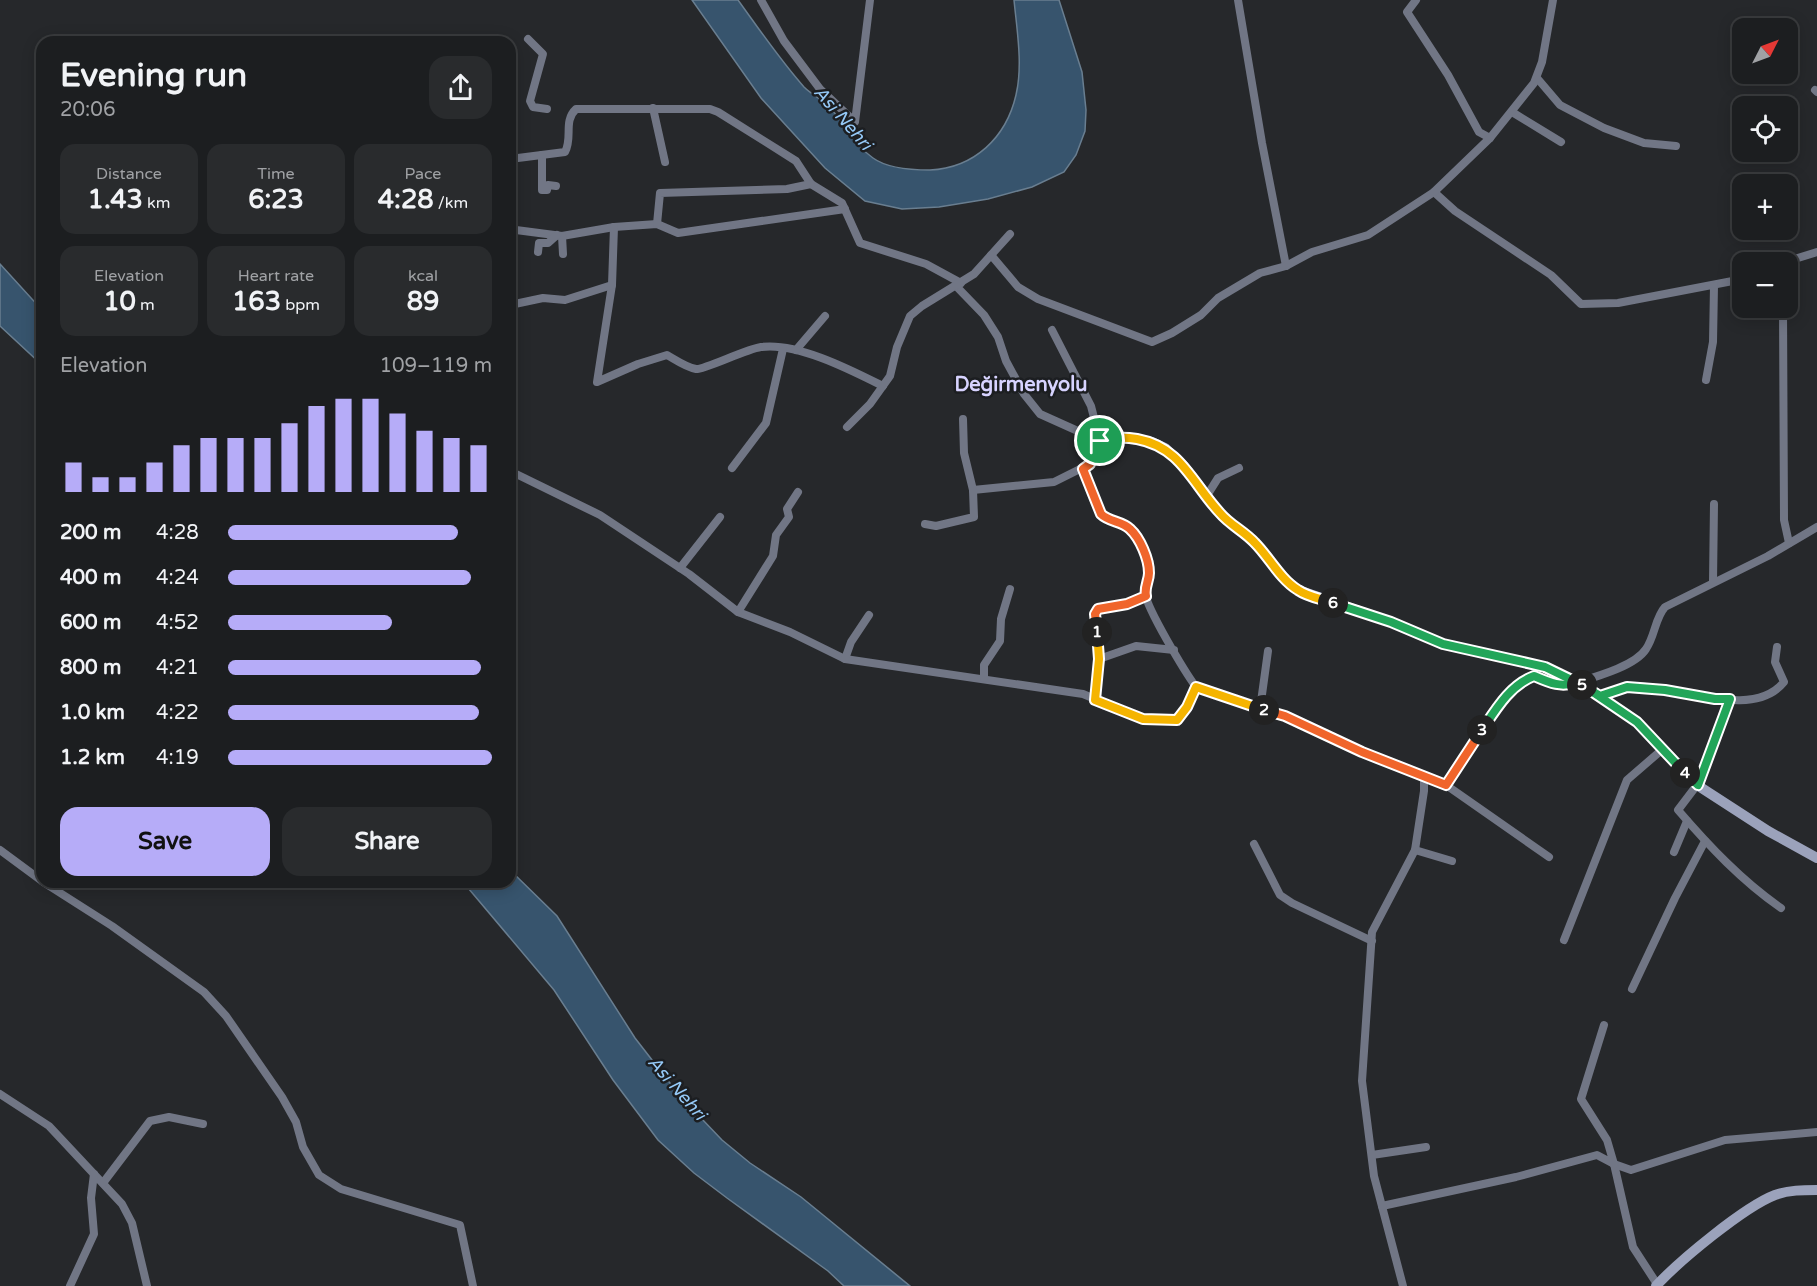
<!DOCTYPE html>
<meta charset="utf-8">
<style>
body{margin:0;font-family:"Varela Round",sans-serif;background:#292b2d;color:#f1f3f6;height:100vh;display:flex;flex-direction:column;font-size:22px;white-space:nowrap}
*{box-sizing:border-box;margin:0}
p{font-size:20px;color:#a0a2a5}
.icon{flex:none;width:33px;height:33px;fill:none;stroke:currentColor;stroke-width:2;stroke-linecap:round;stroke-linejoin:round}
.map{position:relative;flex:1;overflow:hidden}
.drawer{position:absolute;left:36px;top:36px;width:480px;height:852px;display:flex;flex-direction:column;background:#1c1e20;border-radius:18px;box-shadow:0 3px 15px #0003,0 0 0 2px #3a3c3e}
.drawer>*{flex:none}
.needle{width:39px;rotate:48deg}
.tools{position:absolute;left:1732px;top:18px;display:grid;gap:12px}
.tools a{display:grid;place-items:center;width:66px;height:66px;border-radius:12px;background:#1c1e20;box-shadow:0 3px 15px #0003,0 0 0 2px #3a3c3e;font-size:30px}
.pin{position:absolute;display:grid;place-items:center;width:51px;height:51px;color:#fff;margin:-26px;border:3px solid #fff;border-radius:50%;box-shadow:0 2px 6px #0007}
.km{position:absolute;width:30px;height:30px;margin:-15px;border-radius:50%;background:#222;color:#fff;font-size:16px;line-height:30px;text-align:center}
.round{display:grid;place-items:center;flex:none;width:63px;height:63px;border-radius:18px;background:#292b2d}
.summary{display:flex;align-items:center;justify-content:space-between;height:102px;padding:0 24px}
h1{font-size:33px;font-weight:700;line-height:45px}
.stats{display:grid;grid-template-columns:repeat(3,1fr);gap:9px;height:102px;padding:6px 24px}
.stats div{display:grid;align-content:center;border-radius:15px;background:#292b2d;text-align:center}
.stats b{font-size:26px;font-weight:700}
.stats small{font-size:16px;font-weight:400}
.stats p{font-size:16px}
.chart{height:168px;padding:12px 24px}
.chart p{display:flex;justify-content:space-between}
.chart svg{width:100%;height:108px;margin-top:6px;stroke:#b6acf8;stroke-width:6}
.action{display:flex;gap:12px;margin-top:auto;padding:12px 24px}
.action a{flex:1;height:69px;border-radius:18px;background:#b6acf8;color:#111;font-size:24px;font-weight:700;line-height:69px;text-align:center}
.action a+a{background:#292b2d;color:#f1f3f6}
ul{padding:0 24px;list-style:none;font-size:20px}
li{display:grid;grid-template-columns:96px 72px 1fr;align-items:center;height:45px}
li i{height:15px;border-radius:8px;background:#b6acf8}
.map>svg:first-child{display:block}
.water{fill:#37546d;stroke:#697e90;stroke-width:1.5}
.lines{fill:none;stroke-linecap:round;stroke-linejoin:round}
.street{stroke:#717685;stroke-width:8}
.secondary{stroke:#9ba2bb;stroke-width:10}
.split-1-casing{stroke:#fff;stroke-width:12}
.split-2-casing{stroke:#fff;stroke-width:12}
.split-3-casing{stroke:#fff;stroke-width:12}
.split-4-casing{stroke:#fff;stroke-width:12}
.split-5-casing{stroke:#fff;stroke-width:12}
.split-6-casing{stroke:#fff;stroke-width:12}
.split-7-casing{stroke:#fff;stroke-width:12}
.split-1{stroke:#f0652b;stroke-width:8}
.split-2{stroke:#f5b400;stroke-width:8}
.split-3{stroke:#f0652b;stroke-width:8}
.split-4{stroke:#22a559;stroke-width:8}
.split-5{stroke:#22a559;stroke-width:8}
.split-6{stroke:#22a559;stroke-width:8}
.split-7{stroke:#f5b400;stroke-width:8}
.labels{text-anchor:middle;stroke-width:5;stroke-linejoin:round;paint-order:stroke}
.water-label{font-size:18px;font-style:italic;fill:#95c9f7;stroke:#1c1e21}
.quarter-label{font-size:20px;font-weight:bold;fill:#d7d3ff;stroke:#1c1e21}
</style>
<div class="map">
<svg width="1817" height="1286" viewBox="0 0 1817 1286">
<rect width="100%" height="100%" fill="#26282b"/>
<!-- water -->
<g class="water">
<path d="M692,0h46c21,29 42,60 66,87 9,9 20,13 28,23 14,16 23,36 41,48 15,11 40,12 57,12 44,-2 76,-32 86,-75 7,-30 1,-64 -2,-95h45l23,72 4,38 -1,21 -9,24 -12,17 -32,15 -44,12 -49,8 -37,2 -37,-8 -40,-33 -64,-70z"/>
<polygon points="0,264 42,310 42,365 0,326"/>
<polygon points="510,870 557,916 635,1038 680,1096 722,1140 750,1163 801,1197 910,1286 844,1286 828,1271 727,1198 694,1173 658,1140 613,1080 554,990 463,882 510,882"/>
</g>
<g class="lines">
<!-- street -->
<g class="street">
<polyline points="761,0 784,41 820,89 855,122 870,0"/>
<polyline points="1238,0 1262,143 1286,266"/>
<polyline points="1416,0 1407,12 1448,75 1479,132 1490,138"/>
<polyline points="528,39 543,54 530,101 533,107 547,109"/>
<polyline points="1537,78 1560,105 1604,128 1644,143 1676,146"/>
<polyline points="1815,90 1817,92"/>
<polyline points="653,108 665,162"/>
<polyline points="1512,112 1561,142"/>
<polyline points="542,155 542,190 547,190 548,185 556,186"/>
<path d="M510,159l55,-7c8,-14 -2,-31 11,-43h134l8,3 78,49 15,23 31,19 18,40 66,21 35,19"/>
<polyline points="1434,192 1455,211 1551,275 1581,304 1618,303 1743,279"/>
<polyline points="510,214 512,225 516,230 562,236 614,227 657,224 678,233 845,209"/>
<polyline points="657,224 660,193 787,189 811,184"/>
<polyline points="562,236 563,254"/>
<polyline points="538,252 539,243 548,243 557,235"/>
<polyline points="991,255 1018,287 1038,299 1152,342 1172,333 1201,315 1218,298 1260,273 1286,266 1312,252 1368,235 1434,192 1490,138 1534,83 1542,62 1553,0"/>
<polyline points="1785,262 1817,252"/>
<path d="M612,285l-15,97 41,-18 29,-9c9,5 18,12 29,14 8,1 50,-20 65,-22 36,-5 90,23 122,39"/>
<polyline points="956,286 984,315 998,337 1006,361 1024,394 1040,414 1100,441"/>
<polyline points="510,305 543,298 565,300 612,285 614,227"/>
<polyline points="1783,308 1784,520 1789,543"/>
<polyline points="796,350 825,316"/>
<polyline points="1706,380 1713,342 1714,286"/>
<polyline points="847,427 870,404 890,376 897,347 910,316 922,306 974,274 1010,234"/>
<polyline points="732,468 766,423 783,349"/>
<path d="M1083,469l18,45c9,9 23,7 32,18 8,11 17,29 16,43 -1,5 -5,12 -4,18 2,16 40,79 51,94l89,29 139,62 22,7c23,-33 49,-94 88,-109l23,9 9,1c21,-7 68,-18 80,-37 9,-13 9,-31 19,-42l103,-51 49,-29"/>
<polyline points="510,471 600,515 689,574 738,612 790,632 845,659 1083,694 1143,719 1177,720 1187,707 1196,687"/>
<polyline points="973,490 1054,482 1090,464 1091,452 1100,441 1091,406 1052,330"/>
<polyline points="1206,497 1218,478 1239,468"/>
<polyline points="925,524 936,526 974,517 973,490 964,453 963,419"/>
<polyline points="680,568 720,517"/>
<polyline points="1713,582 1714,504"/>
<polyline points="1146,596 1127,604 1098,609 1095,614 1099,659 1136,646 1174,650"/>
<polyline points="738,612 773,556 776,535 789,517 787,509 798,492"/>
<polyline points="845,659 851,642 869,615"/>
<polyline points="984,678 984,665 1000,641 1001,619 1010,589"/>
<path d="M1600,696c9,-3 18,-8 27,-9 43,-6 124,36 157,-5l-9,-20 2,-15"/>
<path d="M1730,699l-33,86 -19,25c31,36 64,71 103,98"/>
<polyline points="1095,700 1099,659"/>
<polyline points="1260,709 1268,651"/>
<polyline points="1446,785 1549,857"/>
<polyline points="1254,844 1280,895 1292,903 1372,941"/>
<polyline points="0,850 42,881"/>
<polyline points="1415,850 1452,861"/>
<polyline points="1674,852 1687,821"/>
<polyline points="43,882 112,926 204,992 226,1016 282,1097 296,1122 303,1147 319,1175 341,1189 460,1225 473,1286"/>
<polyline points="1564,940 1627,780 1664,748"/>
<polyline points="1632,989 1675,898 1705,841"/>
<polyline points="0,1094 49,1126 122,1204 132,1223 147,1286"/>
<polyline points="1372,1155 1426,1147"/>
<polyline points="1614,1164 1631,1170 1725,1140 1817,1132"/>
<polyline points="1614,1164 1633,1247 1657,1284"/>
<polyline points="103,1183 150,1121 169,1117 203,1124"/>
<polyline points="1382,1206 1516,1177 1597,1155 1614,1164 1607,1140 1581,1099 1604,1025"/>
<polyline points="70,1286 94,1234 91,1198 94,1174"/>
<polyline points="1403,1286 1374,1176 1362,1081 1372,932 1415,850 1424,791 1424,778"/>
</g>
<!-- secondary -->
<g class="secondary">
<polyline points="1100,441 1109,438 1127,438 1152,442 1165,448 1184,466 1222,516 1255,543 1286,580 1298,590 1391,622 1443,644 1545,667 1586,687 1637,722 1697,785 1768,831 1817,858"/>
<path d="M1656,1286c23,-25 88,-79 119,-91 14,-5 28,-5 42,-5"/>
</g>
</g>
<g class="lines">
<defs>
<path id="split-1" d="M1097,632l-2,-18 3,-5 29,-5 19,-8c-2,-9 3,-15 3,-23 0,-14 -9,-35 -19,-44 -8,-8 -21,-7 -29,-15l-18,-45 7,-5 1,-12 9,-11"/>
<polyline id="split-2" points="1097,632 1099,659 1095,700 1143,719 1177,720 1187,707 1196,687 1264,710"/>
<polyline id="split-3" points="1264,710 1285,716 1362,752 1446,785 1482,730"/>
<path id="split-4" d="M1482,730c14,-21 28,-45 52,-54 16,7 27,12 44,6l59,40 48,51"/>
<polyline id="split-5" points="1582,685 1600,696 1627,687 1665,690 1715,699 1730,699 1698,785 1685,773"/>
<polyline id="split-6" points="1333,603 1391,622 1443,644 1545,667 1582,685"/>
<path id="split-7" d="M1100,441c13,-4 24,-4 37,-2 44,8 55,44 83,74 10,12 24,18 35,30 14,14 25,36 43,47 10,7 24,9 35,13"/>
</defs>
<!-- split-1 casing -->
<use href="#split-1" class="split-1-casing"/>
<!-- split-2 casing -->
<use href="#split-2" class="split-2-casing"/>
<!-- split-3 casing -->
<use href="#split-3" class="split-3-casing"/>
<!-- split-4 casing -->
<use href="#split-4" class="split-4-casing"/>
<!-- split-5 casing -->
<use href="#split-5" class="split-5-casing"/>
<!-- split-6 casing -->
<use href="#split-6" class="split-6-casing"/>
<!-- split-7 casing -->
<use href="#split-7" class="split-7-casing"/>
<!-- split-1 -->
<use href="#split-1" class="split-1"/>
<!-- split-2 -->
<use href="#split-2" class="split-2"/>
<!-- split-3 -->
<use href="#split-3" class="split-3"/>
<!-- split-4 -->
<use href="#split-4" class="split-4"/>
<!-- split-5 -->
<use href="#split-5" class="split-5"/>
<!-- split-6 -->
<use href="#split-6" class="split-6"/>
<!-- split-7 -->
<use href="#split-7" class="split-7"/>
</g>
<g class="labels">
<!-- water labels -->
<g class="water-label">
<text transform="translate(843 118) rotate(49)" y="6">Asi Nehri</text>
<text transform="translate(677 1088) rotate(49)" y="6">Asi Nehri</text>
</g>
<!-- quarter labels -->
<g class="quarter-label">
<text x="1021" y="391">Değirmenyolu</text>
</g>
</g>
</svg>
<div class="tools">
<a><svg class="needle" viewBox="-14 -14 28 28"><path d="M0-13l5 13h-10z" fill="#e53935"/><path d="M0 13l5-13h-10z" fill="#a0a2a5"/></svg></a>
<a><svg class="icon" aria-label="locate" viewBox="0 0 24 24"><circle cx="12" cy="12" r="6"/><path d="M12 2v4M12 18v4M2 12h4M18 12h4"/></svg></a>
<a>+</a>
<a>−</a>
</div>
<div class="pin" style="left:1100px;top:441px;background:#1e9e55"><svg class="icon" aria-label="arrive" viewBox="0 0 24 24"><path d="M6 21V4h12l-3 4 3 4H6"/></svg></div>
<b class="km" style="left:1097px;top:632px">1</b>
<b class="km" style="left:1264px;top:710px">2</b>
<b class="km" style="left:1482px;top:730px">3</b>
<b class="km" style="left:1685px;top:773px">4</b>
<b class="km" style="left:1582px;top:685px">5</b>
<b class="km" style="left:1333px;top:603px">6</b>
<section class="drawer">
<div class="summary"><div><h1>Evening run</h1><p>20:06</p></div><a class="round"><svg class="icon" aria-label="share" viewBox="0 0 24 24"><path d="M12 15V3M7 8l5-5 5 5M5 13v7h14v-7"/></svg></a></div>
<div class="stats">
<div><p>Distance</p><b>1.43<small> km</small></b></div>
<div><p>Time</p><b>6:23</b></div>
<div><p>Pace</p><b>4:28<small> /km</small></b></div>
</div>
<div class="stats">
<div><p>Elevation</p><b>10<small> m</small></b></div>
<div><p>Heart rate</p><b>163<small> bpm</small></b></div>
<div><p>kcal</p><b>89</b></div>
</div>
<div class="chart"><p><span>Elevation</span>109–119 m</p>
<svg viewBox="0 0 160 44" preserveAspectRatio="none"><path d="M5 44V32M15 44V38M25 44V38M35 44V32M45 44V25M55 44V22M65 44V22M75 44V22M85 44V16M95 44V9M105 44V6M115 44V6M125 44V12M135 44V19M145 44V22M155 44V25"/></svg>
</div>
<ul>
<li><b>200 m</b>4:28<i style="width:87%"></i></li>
<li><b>400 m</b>4:24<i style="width:92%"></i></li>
<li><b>600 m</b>4:52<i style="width:62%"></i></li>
<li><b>800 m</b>4:21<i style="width:96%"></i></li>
<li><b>1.0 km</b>4:22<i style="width:95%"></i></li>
<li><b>1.2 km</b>4:19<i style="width:100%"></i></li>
</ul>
<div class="action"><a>Save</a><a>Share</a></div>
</section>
</div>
